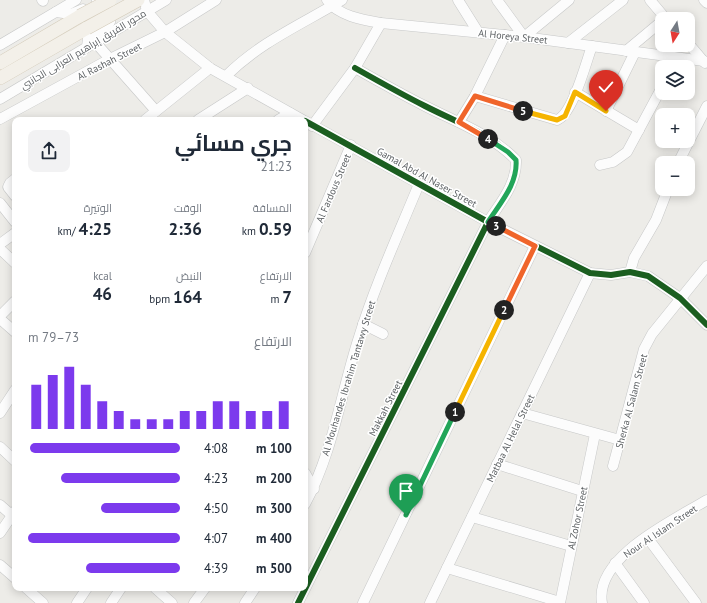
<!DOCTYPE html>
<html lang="ar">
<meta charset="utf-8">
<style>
body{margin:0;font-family:"PT Sans",Cairo,sans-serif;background:#f2f2f3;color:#1f2937;direction:rtl;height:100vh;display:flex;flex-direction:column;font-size:15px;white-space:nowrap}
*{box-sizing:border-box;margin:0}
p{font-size:13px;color:#747a83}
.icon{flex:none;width:22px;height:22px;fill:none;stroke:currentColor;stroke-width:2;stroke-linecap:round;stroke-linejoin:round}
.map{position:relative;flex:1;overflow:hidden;direction:ltr}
.side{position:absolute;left:12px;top:117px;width:296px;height:474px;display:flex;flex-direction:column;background:#fff;border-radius:8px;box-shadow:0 2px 10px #0003;direction:rtl}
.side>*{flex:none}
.needle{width:26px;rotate:191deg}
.fabs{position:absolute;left:655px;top:12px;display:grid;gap:8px}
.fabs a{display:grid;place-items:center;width:40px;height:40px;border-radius:8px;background:#fff;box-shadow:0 2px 10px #0003;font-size:20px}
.pin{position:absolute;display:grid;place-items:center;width:34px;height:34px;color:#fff;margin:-41px -17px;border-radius:50% 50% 50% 0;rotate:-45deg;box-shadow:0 0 4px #0007}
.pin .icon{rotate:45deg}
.km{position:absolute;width:20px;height:20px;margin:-10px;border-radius:50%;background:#222;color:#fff;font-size:11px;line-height:20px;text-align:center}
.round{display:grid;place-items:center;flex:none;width:42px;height:42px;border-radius:8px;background:#f2f2f3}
.head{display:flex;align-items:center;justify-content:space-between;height:68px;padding:0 16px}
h1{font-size:22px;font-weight:700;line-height:30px}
.figures{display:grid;grid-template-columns:repeat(3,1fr);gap:6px;height:68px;padding:4px 16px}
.figures div{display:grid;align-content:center}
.figures b{font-size:17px;font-weight:700}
.figures small{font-size:11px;font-weight:400}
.figures p{font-size:11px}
.chart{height:112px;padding:8px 16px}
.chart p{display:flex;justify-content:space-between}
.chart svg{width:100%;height:72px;margin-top:4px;stroke:#7c3aed;stroke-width:6}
ul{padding:0 16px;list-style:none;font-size:13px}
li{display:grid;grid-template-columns:64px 48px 1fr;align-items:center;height:30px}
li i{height:10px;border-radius:5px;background:#7c3aed}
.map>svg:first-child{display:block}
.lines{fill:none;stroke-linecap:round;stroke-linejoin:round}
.minor-casing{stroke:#c7c8c8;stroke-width:11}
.major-casing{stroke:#d3cab8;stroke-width:14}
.minor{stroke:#fcfcfc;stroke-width:10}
.major{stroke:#f3f0e9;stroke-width:13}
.major-bridge-casing{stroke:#d3cab8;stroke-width:14;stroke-linecap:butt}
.major-bridge{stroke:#f3f0e9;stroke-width:13}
.cycleway-casing{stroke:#fff;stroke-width:8}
.cycleway{stroke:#1b5e20;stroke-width:6}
.split-1-casing{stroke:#fff;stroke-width:8}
.split-2-casing{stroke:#fff;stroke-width:8}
.split-3-casing{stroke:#fff;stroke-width:8}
.split-4-casing{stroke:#fff;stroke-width:8}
.split-5-casing{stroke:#fff;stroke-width:8}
.split-6-casing{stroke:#fff;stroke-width:8}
.split-1{stroke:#22a559;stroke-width:5}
.split-2{stroke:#f5b400;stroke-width:5}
.split-3{stroke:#f0652b;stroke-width:5}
.split-4{stroke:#22a559;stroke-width:5}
.split-5{stroke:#f0652b;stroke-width:5}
.split-6{stroke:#f5b400;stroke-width:5}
.labels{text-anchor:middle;stroke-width:3;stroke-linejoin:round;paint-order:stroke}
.street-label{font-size:10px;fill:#5e6265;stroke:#fff}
</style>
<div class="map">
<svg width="707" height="603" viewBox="0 0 707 603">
<rect width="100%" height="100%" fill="#edece8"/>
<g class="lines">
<defs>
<g id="minor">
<polyline points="42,0 43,1"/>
<polyline points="144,0 147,11 165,32 210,68 303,120"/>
<path d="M327,0c11,16 36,20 54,23l143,14 180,24"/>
<polyline points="458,0 478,32"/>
<polyline points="497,0 524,37 569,0"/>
<polyline points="650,0 666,19"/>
<polyline points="704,0 707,3"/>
<polyline points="56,12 71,14 83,9"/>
<polyline points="95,42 156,111"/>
<polyline points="568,43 623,0"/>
<polyline points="688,43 705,63"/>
<polyline points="0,45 76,0"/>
<path d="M87,47l1,-9c18,-17 32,-8 14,-36l-5,-1"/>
<polyline points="626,51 662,21"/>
<polyline points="673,67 678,58"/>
<path d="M226,76c34,-34 76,-52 116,-76"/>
<polyline points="575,92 639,130"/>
<path d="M475,96l82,24c16,-6 29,-58 35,-74"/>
<polyline points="0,99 166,0"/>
<polyline points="606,111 635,52"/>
<polyline points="0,119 110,59 165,32 216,0"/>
<polyline points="145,120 210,68"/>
<polyline points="198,120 248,88"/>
<polyline points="278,120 290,113"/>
<polyline points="305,121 488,222 590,273 611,275 630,272 648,276 680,298 707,325"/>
<polyline points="459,122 475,96 505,35"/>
<polyline points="312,126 355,68 381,23"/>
<polyline points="678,163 707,106"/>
<polyline points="600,165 613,162 627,152 662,87"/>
<polyline points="15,179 10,183 8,187 15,196"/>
<polyline points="0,203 15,222"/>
<polyline points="0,244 15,233"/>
<polyline points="0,249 15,263"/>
<polyline points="305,253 351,145"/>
<polyline points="630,272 634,258 656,220 668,189"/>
<polyline points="0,316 15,301"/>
<polyline points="0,319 15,332"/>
<polyline points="363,324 383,334"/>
<polyline points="0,413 15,390"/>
<polyline points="522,413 620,440"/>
<polyline points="0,447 15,461"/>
<polyline points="497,464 582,491"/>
<polyline points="613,466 644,349 652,334 707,266"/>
<polyline points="305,473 314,489"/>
<path d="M305,504c28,-51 36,-112 54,-167 16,-52 39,-102 60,-153"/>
<polyline points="0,505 15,518"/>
<polyline points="472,517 571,546"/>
<polyline points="0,533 15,511"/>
<polyline points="647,537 696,603"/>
<polyline points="615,563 644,603"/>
<polyline points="0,565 15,578"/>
<polyline points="447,568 560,602"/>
<polyline points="26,588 43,603"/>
<polyline points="155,588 172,603"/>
<polyline points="77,603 87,588"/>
<polyline points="111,603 121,588"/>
<polyline points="194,603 205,588"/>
<polyline points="245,603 255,588"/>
<path d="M298,603l190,-381c12,-19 29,-38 28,-62 -25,-26 -60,-38 -91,-54 -24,-12 -47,-25 -70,-38"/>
<polyline points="363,603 535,246"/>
<polyline points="430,603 590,273"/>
<polyline points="560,603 595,434"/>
<path d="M602,603c-8,-46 72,-83 105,-103"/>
</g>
<g id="major">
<polyline points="0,63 80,16"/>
<polyline points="0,78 87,28"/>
</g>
</defs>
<!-- minor casing -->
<use href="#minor" class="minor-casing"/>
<!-- major casing -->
<use href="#major" class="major-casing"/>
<!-- minor -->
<use href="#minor" class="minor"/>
<!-- major -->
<use href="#major" class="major"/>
<defs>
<g id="major-bridge">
<polyline points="80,16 110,0"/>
<polyline points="87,28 138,0"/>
</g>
</defs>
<!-- major-bridge casing -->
<use href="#major-bridge" class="major-bridge-casing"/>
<!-- major-bridge -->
<use href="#major-bridge" class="major-bridge"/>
<defs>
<g id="cycleway">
<polyline points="305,121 488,222 590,273 611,275 630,272 648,276 680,298 707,325"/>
<path d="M298,603l190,-381c12,-19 29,-38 28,-62 -25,-26 -60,-38 -91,-54 -24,-12 -47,-25 -70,-38"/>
</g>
</defs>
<!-- cycleway casing -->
<use href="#cycleway" class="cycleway-casing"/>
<!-- cycleway -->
<use href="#cycleway" class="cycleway"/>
</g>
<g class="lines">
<defs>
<polyline id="split-1" points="406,515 455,412"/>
<polyline id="split-2" points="455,412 504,310"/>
<polyline id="split-3" points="496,226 535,246 504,310"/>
<path id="split-4" d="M488,139l20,13 8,8c2,24 -16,43 -28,62l8,4"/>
<polyline id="split-5" points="488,139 459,122 475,96 523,111"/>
<polyline id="split-6" points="523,111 557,120 565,116 575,92 606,111"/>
</defs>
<!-- split-1 casing -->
<use href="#split-1" class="split-1-casing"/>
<!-- split-2 casing -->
<use href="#split-2" class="split-2-casing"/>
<!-- split-3 casing -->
<use href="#split-3" class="split-3-casing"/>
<!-- split-4 casing -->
<use href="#split-4" class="split-4-casing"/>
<!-- split-5 casing -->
<use href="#split-5" class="split-5-casing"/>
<!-- split-6 casing -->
<use href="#split-6" class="split-6-casing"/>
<!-- split-1 -->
<use href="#split-1" class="split-1"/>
<!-- split-2 -->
<use href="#split-2" class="split-2"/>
<!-- split-3 -->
<use href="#split-3" class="split-3"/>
<!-- split-4 -->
<use href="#split-4" class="split-4"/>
<!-- split-5 -->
<use href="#split-5" class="split-5"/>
<!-- split-6 -->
<use href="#split-6" class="split-6"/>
</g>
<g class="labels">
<!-- street labels -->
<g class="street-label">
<text transform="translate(513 36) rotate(6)" y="4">Al Horeya Street</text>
<text transform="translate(83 49) rotate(-31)" y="4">محور الفريق إبراهيم العرابى الجانبي</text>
<text transform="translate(109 61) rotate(-27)" y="4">Al Rashah Street</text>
<text transform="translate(427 177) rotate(29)" y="4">Gamal Abd Al Naser Street</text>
<text transform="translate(333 188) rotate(-67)" y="4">Al Fardous Street</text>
<text transform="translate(348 378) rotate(-73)" y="4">Al Mouhandes Ibrahim Tantawy Street</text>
<text transform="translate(631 401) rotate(-75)" y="4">Sherka Al Salam Street</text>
<text transform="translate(385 408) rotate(-63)" y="4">Makkah Street</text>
<text transform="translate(510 438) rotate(-64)" y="4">Matbaa Al Helal Street</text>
<text transform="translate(577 518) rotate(-78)" y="4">Al Zohor Street</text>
<text transform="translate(660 531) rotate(-34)" y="4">Nour Al Islam Street</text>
</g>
</g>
</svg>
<div class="fabs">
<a><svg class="needle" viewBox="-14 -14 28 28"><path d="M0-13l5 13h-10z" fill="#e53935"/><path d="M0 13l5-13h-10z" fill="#747a83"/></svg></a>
<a><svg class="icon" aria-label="layers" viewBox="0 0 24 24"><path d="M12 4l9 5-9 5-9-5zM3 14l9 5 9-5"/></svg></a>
<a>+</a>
<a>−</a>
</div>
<div class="pin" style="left:406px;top:515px;background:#1e9e55"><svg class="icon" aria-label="arrive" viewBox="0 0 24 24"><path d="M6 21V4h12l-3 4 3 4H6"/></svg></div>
<div class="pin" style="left:606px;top:111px;background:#d93025"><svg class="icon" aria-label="check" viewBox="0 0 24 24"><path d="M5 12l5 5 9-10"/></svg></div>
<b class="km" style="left:455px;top:412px">1</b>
<b class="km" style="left:504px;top:310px">2</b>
<b class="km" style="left:496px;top:226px">3</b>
<b class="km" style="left:488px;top:139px">4</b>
<b class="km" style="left:523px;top:111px">5</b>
<section class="side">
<div class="head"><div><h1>جري مسائي</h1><p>21:23</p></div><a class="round"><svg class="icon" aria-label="share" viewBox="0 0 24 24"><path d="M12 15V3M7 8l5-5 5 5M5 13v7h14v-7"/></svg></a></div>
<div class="figures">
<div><p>المسافة</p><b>0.59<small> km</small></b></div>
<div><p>الوقت</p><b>2:36</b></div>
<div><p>الوتيرة</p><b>4:25<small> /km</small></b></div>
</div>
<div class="figures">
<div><p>الارتفاع</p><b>7<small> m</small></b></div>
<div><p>النبض</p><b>164<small> bpm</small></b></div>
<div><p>kcal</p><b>46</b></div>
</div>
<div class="chart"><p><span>الارتفاع</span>73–79 m</p>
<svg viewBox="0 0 160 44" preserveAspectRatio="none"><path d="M5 44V17M15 44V11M25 44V6M35 44V17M45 44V27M55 44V33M65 44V38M75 44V38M85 44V38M95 44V33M105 44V33M115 44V27M125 44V27M135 44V33M145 44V33M155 44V27"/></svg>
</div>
<ul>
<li><b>100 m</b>4:08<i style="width:99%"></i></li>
<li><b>200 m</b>4:23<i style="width:78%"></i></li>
<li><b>300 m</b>4:50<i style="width:52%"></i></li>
<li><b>400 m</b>4:07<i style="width:100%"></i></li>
<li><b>500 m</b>4:39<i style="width:62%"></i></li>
</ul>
</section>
</div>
